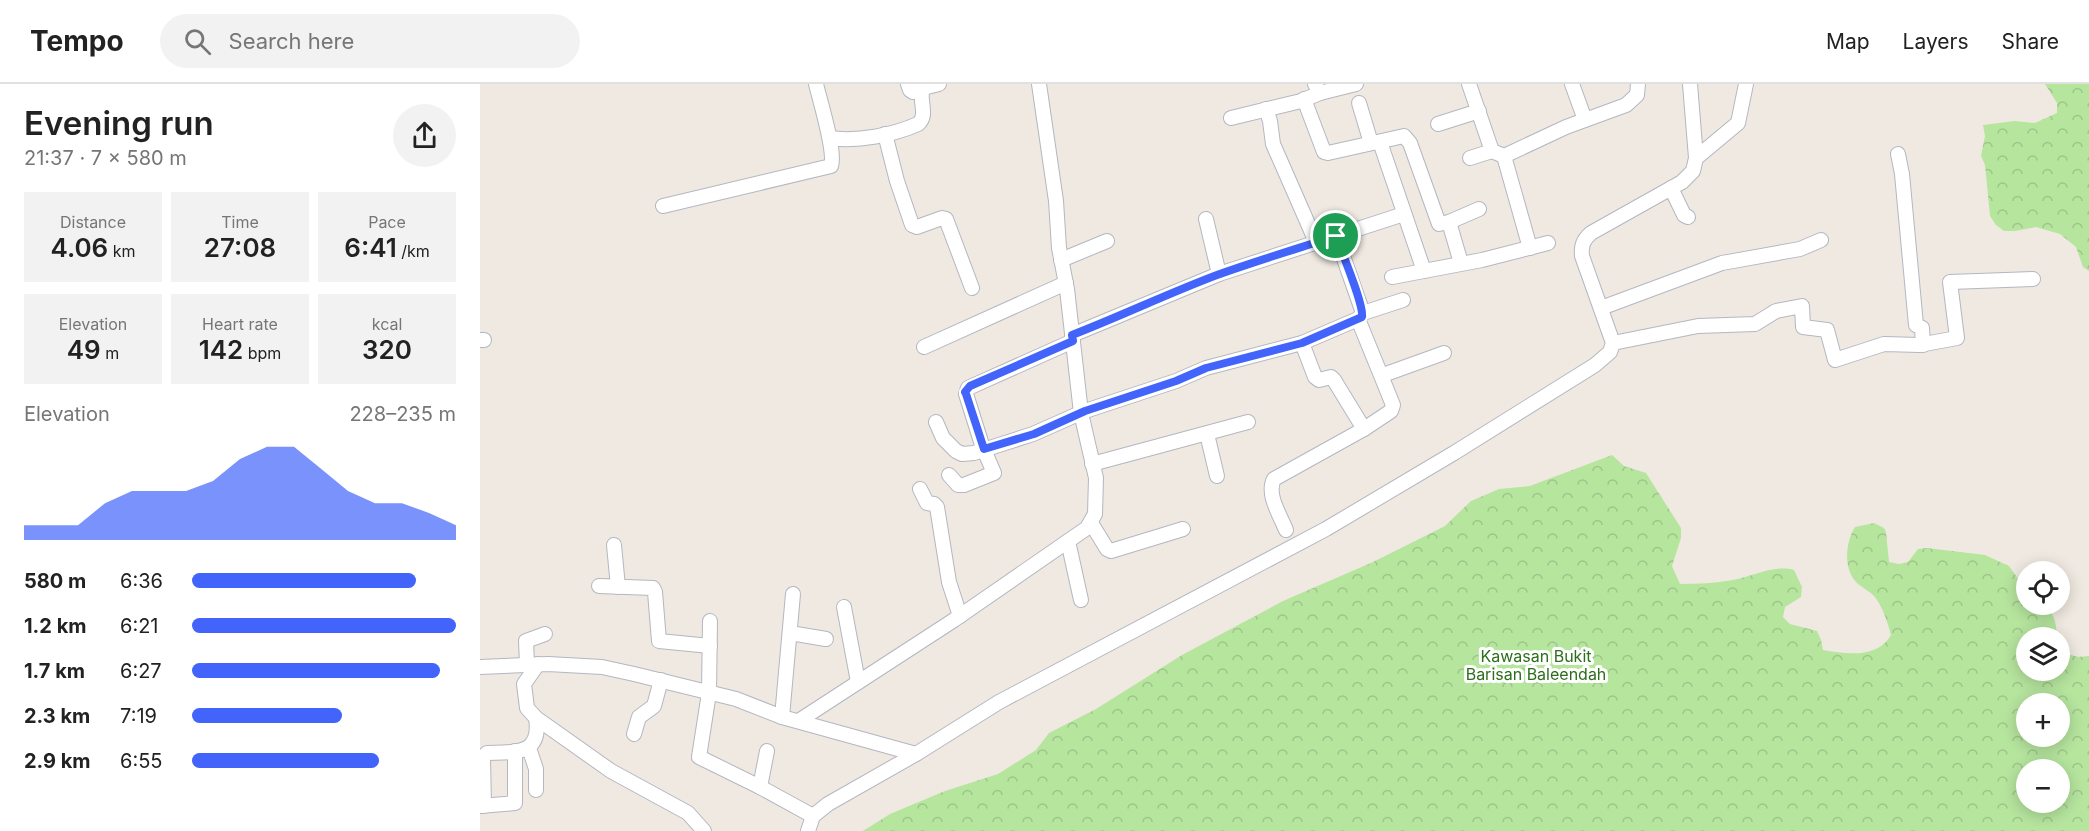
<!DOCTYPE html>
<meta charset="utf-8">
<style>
body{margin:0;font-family:Inter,sans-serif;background:#f2f2f2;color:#222;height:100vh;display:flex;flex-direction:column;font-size:22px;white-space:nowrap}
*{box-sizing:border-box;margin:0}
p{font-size:20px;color:#767676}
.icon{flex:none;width:33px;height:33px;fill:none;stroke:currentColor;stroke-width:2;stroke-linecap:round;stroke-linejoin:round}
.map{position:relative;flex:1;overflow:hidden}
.sheet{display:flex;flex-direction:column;background:#fff;width:480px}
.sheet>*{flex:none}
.tools{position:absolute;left:1536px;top:477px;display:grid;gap:12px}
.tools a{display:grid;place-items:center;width:54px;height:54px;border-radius:50%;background:#fff;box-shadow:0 3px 15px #0003;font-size:30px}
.pin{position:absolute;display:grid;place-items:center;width:51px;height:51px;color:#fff;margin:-26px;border:3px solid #fff;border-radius:50%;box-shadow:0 2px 6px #0007}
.round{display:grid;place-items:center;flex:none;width:63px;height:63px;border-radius:32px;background:#f2f2f2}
.headline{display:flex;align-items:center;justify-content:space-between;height:102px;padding:0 24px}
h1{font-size:33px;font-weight:600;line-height:45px}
.metrics{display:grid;grid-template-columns:repeat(3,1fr);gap:9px;height:102px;padding:6px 24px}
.metrics div{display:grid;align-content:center;border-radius:0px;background:#f2f2f2;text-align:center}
.metrics b{font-size:26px;font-weight:600}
.metrics small{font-size:16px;font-weight:400}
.metrics p{font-size:16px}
.chart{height:168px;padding:12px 24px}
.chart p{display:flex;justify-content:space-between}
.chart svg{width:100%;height:108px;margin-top:6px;fill:#4264fb;opacity:.7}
ul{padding:0 24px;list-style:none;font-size:20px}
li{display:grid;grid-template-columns:96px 72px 1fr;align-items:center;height:45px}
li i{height:15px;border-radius:8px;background:#4264fb}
header{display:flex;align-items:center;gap:36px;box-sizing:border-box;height:84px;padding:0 30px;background:#fff;border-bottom:2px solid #e0e0e0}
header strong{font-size:28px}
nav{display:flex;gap:33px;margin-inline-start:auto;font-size:21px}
.search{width:420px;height:54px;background:#f2f2f2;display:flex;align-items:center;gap:15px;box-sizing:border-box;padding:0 21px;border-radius:33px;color:#767676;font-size:22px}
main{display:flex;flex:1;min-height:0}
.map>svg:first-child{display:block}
.forest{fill:url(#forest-crowns);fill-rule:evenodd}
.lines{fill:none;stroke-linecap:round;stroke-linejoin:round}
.minor-casing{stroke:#b4b7c1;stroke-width:16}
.minor{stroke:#fff;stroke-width:14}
.route-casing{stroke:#fff;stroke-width:12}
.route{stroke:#4264fb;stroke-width:8}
.labels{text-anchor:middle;stroke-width:6;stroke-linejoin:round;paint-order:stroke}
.park-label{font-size:16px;fill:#2c6e1b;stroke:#fff}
</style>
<header>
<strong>Tempo</strong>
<div class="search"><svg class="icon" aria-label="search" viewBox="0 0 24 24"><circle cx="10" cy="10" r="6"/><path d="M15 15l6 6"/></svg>Search here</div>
<nav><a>Map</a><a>Layers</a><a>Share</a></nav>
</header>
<main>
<section class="sheet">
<div class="headline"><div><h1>Evening run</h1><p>21:37 · 7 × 580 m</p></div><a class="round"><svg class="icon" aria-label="share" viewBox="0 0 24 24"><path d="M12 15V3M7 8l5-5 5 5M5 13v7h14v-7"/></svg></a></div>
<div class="metrics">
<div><p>Distance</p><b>4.06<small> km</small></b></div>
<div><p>Time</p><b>27:08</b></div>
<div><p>Pace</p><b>6:41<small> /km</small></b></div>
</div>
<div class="metrics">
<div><p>Elevation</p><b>49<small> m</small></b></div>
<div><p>Heart rate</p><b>142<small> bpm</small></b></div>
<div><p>kcal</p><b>320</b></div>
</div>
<div class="chart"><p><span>Elevation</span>228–235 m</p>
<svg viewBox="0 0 160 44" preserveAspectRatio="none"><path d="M0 44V38L10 38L20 38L30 29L40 24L50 24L60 24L70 20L80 11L90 6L100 6L110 15L120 24L130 29L140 29L150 33L160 38V44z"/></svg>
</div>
<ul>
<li><b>580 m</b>6:36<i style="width:85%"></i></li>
<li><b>1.2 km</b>6:21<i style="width:100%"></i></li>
<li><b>1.7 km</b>6:27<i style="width:94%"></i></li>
<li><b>2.3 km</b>7:19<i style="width:57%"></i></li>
<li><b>2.9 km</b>6:55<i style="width:71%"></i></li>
</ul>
</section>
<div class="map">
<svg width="1609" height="747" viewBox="0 0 1609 747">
<defs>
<pattern id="forest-crowns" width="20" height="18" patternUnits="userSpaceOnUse" patternTransform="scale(1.5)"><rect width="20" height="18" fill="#b6e59e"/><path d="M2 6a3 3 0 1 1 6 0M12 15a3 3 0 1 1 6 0" fill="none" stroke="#9dc588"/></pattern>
</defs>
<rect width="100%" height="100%" fill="#efe9e1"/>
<!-- forest -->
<g class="forest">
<polygon points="1565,0 1609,0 1609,187 1603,183 1596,163 1580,150 1556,143 1535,147 1524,147 1516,141 1510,132 1505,81 1501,72 1505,52 1503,41 1535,37 1555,39 1577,29 1577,19"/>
<path d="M1132,371l12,11 22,7 35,55v10l-9,28 8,18c18,0 35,-1 53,-4 19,-3 41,-16 61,-10l8,17 -1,10 -16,10 -2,10 7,7 27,7 4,9 2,10c23,4 54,9 68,-15 -3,-12 -9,-30 -17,-39 -5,-5 -11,-8 -16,-12 -15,-13 -13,-41 -3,-57l19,-4 10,5 2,4 3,30 10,2 9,-2 10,-13 9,-1 58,7 24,11 17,24v14c25,0 30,10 31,33l-31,1v32h34v-20l1,2 17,5 11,-1v175h-1226l27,-17 55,-23 53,-17 38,-24 13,-17 47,-24 86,-54 101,-54 90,-39 72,-36 26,-25 28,-12 31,-3zM1546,620h34v32h-34zM1546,686h34v32h-34z"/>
</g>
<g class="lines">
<defs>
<g id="minor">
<polyline points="428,0 430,6 433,8 443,4"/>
<polyline points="989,0 1012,67 1024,72 1086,43 1146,21 1157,11 1158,0"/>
<polyline points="1092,0 1105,36"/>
<polyline points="840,9 876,0"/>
<polyline points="824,15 844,68 848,69 924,52 930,59 959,140 969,138 999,125"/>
<polyline points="879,19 891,59"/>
<polyline points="786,25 790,37 793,60 836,158"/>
<polyline points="751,34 821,17 840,9 835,0"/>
<polyline points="958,40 999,27"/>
<polyline points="405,50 417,97 432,141 437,143 462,134 466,135 492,204"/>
<path d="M350,54c28,4 63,-3 88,-14 11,-9 0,-24 5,-36l16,-4"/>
<polyline points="900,58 944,187"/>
<polyline points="1418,70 1422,90 1436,241 1442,244 1443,261"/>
<polyline points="1024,72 1050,164"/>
<polyline points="990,74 1012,67"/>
<polyline points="1216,74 1258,39 1266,0"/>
<polyline points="1191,104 1204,131 1208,133"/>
<path d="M183,122l168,-40c5,-14 -11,-65 -15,-82"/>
<polyline points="726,135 739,190"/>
<polyline points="969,138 981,179"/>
<polyline points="581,176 627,157"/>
<polyline points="912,193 1002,176 1068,159"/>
<polyline points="1121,224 1242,179 1320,165 1341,156"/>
<polyline points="883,229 923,216"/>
<polyline points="878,235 913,321 911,327 884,345"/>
<polyline points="592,251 739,190 924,130"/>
<polyline points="0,256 4,256"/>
<polyline points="1133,259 1218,242 1275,240 1296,227 1322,222 1323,243 1347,246 1355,276 1404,260 1439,261 1477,254 1470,198 1553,195"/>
<polyline points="444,263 586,199"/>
<polyline points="903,291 964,269"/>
<polyline points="456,338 463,354 476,367 482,370 494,369 553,350 605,327 696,297 726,284 822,259 878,235 883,229 856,152"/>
<polyline points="727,350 737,392"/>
<polyline points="612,380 768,338"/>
<polyline points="469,391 478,401 484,401 514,389 502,361 486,310 488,304 593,257"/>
<polyline points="440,405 447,419 454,420 457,423 469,498 480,532"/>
<polyline points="611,439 627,465 631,467 703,445"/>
<path d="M806,446c-6,-15 -20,-36 -12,-51l90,-50 -30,-49 -3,-3 -12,3 -4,-3 -13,-34"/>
<polyline points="588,457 601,516"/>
<polyline points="134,461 138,503"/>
<polyline points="119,502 173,504 175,508 179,557 230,562"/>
<polyline points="364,523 378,598"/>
<polyline points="230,537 229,609 219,673 280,703 333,732"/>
<polyline points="310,549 346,555"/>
<polyline points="47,580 46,557 65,550"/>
<polyline points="58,580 44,600 47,624 56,634 131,687 208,729 224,747"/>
<polyline points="0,583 68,580 122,583 154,590 256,615 302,633 436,670"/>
<polyline points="302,633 313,510"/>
<polyline points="320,636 474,536 607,444 615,430 616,394 601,329 587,205 579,164 576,117 559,0"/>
<polyline points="154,650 159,633 174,622 181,596"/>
<polyline points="49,664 56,685 56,706"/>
<polyline points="280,703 287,667"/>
<polyline points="0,722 35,719 35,667"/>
<path d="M4,722l-1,-49 4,-4c27,-1 55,3 49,-35"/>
<path d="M328,747l5,-15 15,-12 88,-50 83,-52 327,-173 128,-76 141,-88 15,-13 3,-9 -31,-87c-1,-10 1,-16 9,-23l91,-51 11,-11 3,-13 -6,-74"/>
</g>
</defs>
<!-- minor casing -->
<use href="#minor" class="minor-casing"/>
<!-- minor -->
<use href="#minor" class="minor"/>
</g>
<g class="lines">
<defs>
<path id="route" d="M856,152c5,15 28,68 26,81l-60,26 -96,25 -30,13 -91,30 -51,23 -50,15 -18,-55 -1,-2 5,-6 103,-45 -1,-6c49,-19 97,-42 145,-60 39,-14 79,-26 119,-39z"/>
</defs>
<!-- route casing -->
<use href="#route" class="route-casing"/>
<!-- route -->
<use href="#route" class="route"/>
</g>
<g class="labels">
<!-- park labels -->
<g class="park-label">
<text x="1056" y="578">Kawasan Bukit<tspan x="1056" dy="18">Barisan Baleendah</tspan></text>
</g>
</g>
</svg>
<div class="tools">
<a><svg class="icon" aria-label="locate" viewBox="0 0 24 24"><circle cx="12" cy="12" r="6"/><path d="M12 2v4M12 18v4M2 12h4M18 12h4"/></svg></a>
<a><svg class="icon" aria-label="layers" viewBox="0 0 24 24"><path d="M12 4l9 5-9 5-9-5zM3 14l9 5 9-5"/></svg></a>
<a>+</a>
<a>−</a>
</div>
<div class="pin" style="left:856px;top:152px;background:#1e9e55"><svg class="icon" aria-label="arrive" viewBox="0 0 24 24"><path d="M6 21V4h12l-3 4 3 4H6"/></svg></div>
</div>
</main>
